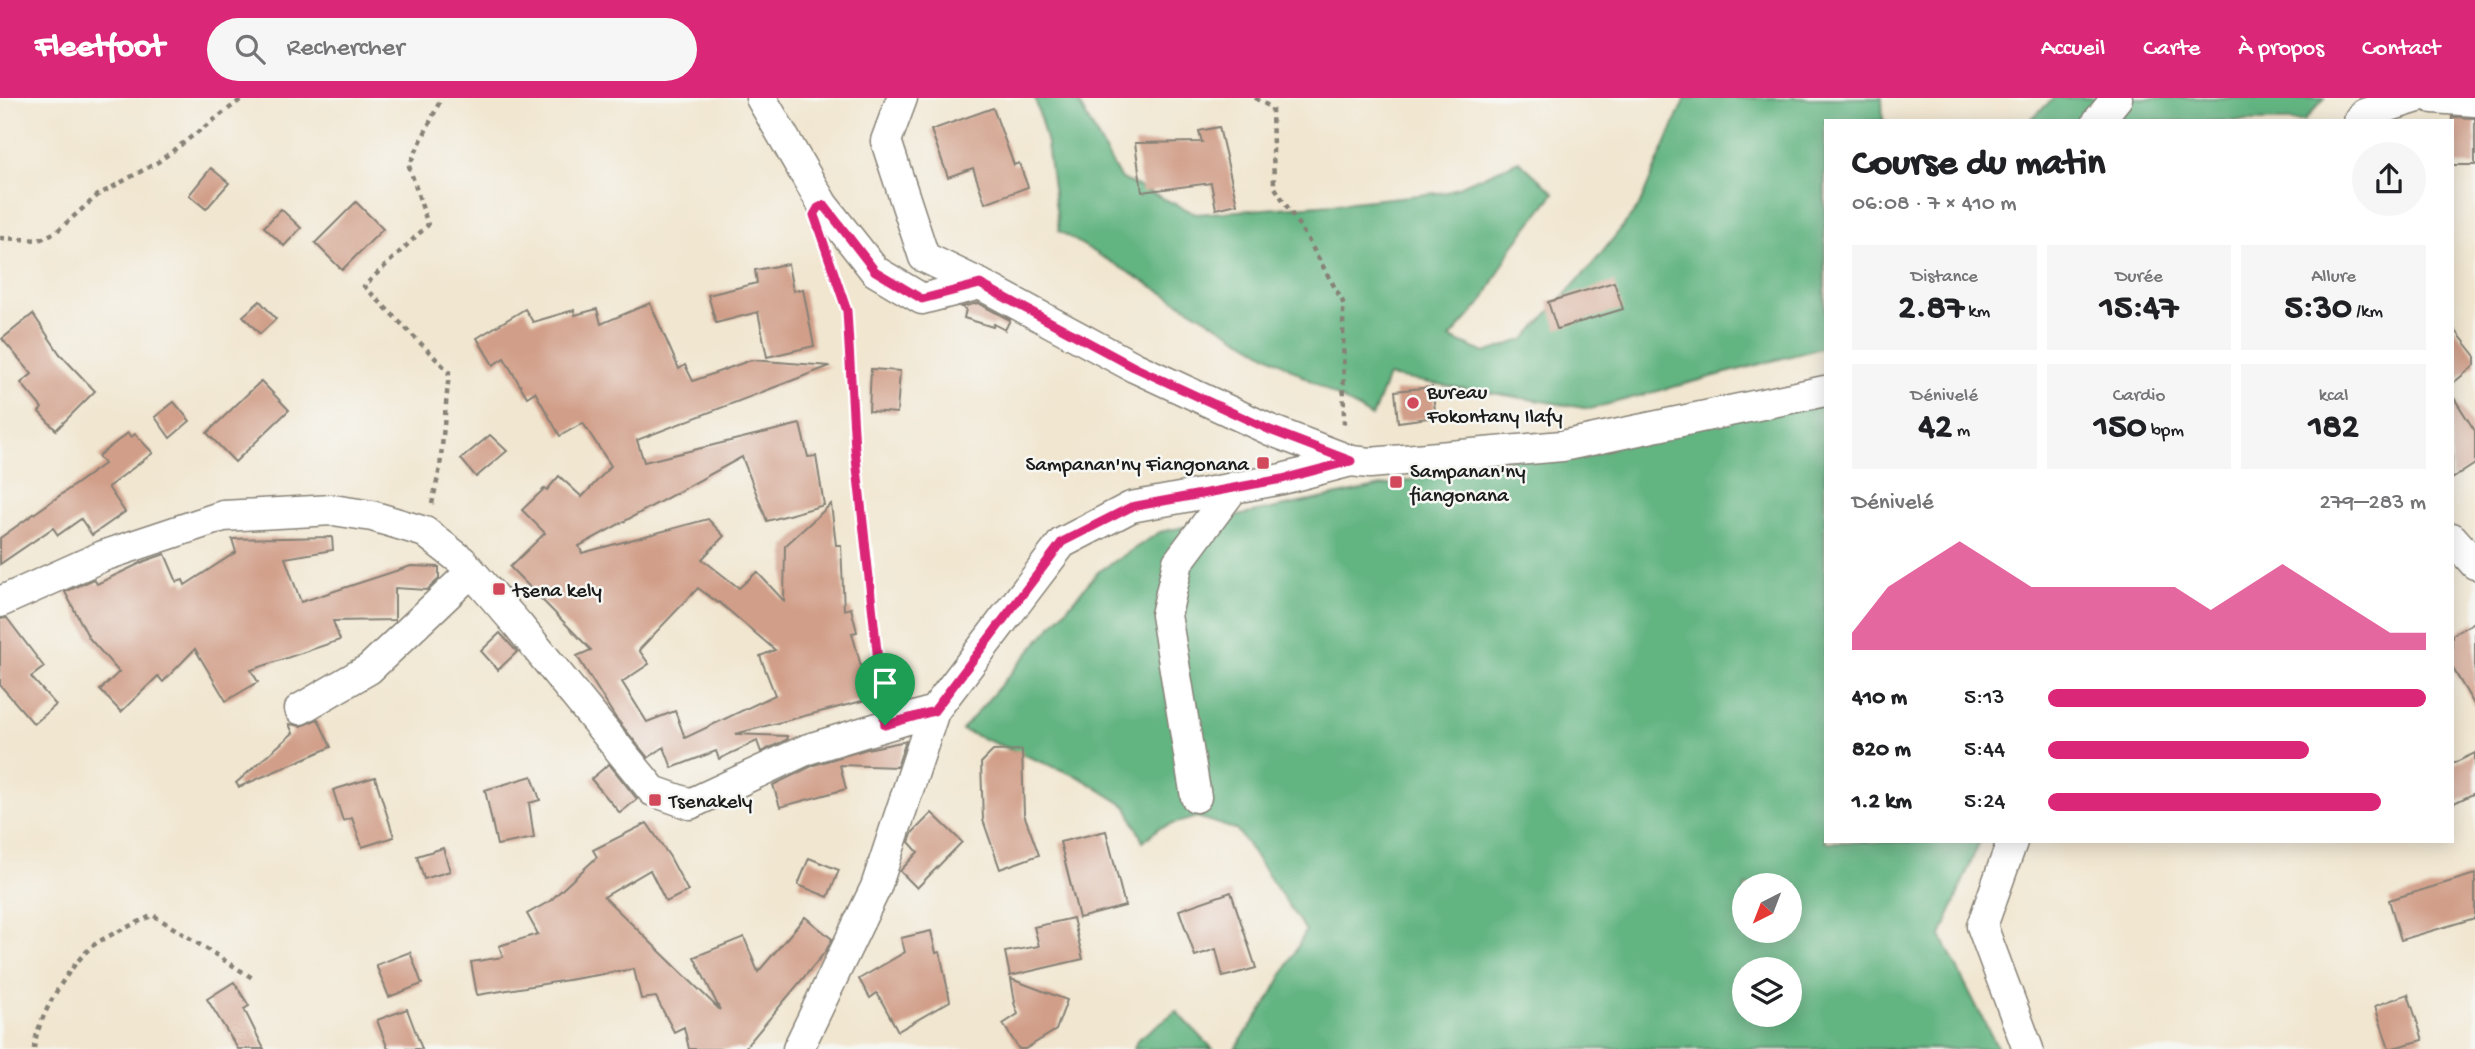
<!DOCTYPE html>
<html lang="fr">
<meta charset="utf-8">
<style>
body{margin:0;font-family:"Gochi Hand",sans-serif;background:#f6f6f6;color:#202124;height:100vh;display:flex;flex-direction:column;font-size:26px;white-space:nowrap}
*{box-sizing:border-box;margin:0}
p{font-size:23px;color:#757577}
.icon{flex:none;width:38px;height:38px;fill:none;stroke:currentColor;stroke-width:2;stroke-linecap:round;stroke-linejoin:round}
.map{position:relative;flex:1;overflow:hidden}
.sheet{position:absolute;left:1824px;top:21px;width:630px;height:724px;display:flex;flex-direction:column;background:#fff;border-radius:0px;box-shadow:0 4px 18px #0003}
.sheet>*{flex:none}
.needle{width:46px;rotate:222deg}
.buttons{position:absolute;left:1732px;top:775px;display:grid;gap:14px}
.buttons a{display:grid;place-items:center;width:70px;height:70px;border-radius:50%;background:#fff;box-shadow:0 4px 18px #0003;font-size:35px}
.pin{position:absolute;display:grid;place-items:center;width:60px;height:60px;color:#fff;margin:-72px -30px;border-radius:50% 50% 50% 0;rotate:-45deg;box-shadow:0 0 7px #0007}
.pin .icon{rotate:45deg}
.round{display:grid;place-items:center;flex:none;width:74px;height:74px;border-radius:37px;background:#f6f6f6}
.head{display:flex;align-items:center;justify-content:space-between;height:119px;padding:0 28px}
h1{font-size:38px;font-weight:800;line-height:52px}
.stats{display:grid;grid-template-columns:repeat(3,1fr);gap:10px;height:119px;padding:7px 28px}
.stats div{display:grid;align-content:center;border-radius:0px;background:#f6f6f6;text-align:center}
.stats b{font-size:35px;font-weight:800}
.stats small{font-size:19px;font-weight:400}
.stats p{font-size:19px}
.chart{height:196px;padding:14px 28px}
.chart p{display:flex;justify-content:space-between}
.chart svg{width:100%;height:126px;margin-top:7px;fill:#db2777;opacity:.7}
ul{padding:0 28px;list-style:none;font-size:23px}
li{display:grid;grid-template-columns:112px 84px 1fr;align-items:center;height:52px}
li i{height:18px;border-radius:9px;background:#db2777}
header{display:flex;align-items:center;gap:42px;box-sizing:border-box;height:98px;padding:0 35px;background:#db2777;color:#fff}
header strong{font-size:33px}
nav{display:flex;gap:38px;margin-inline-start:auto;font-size:24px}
.search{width:490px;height:63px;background:#f6f6f6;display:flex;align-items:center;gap:18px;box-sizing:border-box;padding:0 24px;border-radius:38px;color:#757577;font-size:26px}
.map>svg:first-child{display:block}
.forest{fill:#62b481;stroke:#3f684e;stroke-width:2;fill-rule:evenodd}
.building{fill:#d19f89;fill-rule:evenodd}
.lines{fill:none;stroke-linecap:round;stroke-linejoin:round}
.minor-casing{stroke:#868176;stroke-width:33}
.path{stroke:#868176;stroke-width:4.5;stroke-dasharray:5 5;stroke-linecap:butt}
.minor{stroke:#fff;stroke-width:30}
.route-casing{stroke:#fff;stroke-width:14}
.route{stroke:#db2777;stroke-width:9}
.poi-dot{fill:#d1495b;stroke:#f6f6f2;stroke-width:2.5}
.labels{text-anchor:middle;stroke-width:5;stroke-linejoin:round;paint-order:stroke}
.poi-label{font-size:21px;fill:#1c1c1c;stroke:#f6f6f2;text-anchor:start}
</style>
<header>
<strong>Fleetfoot</strong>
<div class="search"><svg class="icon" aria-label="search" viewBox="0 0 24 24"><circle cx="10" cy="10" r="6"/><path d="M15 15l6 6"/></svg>Rechercher</div>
<nav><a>Accueil</a><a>Carte</a><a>À propos</a><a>Contact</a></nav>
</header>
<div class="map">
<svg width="2475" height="951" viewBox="0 0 2475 951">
<rect width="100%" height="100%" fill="#f6f6f2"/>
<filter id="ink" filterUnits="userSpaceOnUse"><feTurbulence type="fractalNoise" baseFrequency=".0143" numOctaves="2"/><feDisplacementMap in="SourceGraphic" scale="14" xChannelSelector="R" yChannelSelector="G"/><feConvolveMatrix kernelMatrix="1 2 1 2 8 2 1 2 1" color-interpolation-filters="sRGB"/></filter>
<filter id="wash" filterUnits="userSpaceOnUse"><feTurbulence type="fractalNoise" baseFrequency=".00686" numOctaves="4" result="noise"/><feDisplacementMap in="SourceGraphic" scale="28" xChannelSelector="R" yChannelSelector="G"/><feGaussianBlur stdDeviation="1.57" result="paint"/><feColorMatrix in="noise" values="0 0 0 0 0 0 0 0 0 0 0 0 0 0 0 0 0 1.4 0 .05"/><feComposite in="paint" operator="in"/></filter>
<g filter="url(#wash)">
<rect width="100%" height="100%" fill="#f1e6d0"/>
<!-- forest -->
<g class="forest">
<polygon points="1035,0 1076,0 1120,80 1196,116 1333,106 1447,94 1519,63 1554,95 1513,148 1483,203 1450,240 1485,255 1525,241 1592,167 1639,108 1685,0 1882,0 1883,22 1885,23 1825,23 1825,249 1590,311 1388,278 1372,319 1059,133 1047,46"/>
<polygon points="2054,0 2325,0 2304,23 2029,23"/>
<path d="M1825,296v448h154l-38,94 57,113h-763l34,-49 37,-69 -69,-101 -40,-13 -38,11 -16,14 -16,-35 -48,-30 -117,-47 136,-158 62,-40zM1745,788h45v45h-45zM1745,872h45v45h-45z"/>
<polygon points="1176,913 1213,951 1134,951 1137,942"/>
</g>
<g id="blocks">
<!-- building -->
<g class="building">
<polygon points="993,10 1014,67 1019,65 1028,89 985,105 973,70 948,79 931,32"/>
<polygon points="2452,19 2475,20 2475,67 2452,67"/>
<polygon points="1219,29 1237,106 1216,111 1211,85 1142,94 1135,45 1202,44 1199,33"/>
<polygon points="211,70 229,85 206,111 189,97"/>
<polygon points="356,104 383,131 342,172 315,145"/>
<polygon points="281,111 301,130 284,148 264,129"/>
<polygon points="788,166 793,193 803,191 814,248 767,259 758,214 716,225 708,197 757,185 755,172"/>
<polygon points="1614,184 1623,211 1557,231 1548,204"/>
<polygon points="260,203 276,221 260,236 243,218"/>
<path d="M650,205l29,66 6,-4 8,16 58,-21 79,6 -193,74 7,22 156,-38 8,33 8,-1 8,49 -57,16 -25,-64 -163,89 3,7 126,-34 16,17 -22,23 37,29 18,-16 27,29 1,-55 46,-42 5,41h5l3,65 7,-2 6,24 -5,1 18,66 -135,35 52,2 1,3 -27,13 -4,-11 -38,18 -3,-8 -44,17 -8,-21 -16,11 -33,-41 -38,-61 14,-6 -81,-83 35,-34 -23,-23 23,-22 2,2 12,-14 23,21 29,-31 -28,-43 -23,13 -25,-44 -8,5 -23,-39 -11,7 -16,-27 48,-29 8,13 41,-12 1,5 22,-6 4,15zM698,490l20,15 1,-1 56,48 -15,6 15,39 -90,43 -10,-27 -28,11 -25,-40 27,-18 -10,-14z"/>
<polygon points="978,205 1010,222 1005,232 994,226 993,229 964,220 966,211 961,209"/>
<polygon points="33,216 60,256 95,293 56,332 39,314 42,310 21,285 32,276 2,241"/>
<polygon points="2452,228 2475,257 2475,267 2452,286"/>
<polygon points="871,271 900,273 897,315 869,313"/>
<polygon points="261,283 289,312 235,364 207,335"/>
<polygon points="1432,289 1436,319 1398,324 1395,293"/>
<polygon points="2452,297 2475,333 2475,366 2452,381"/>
<polygon points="174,304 190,323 170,340 155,319"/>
<polygon points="128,335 131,339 135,336 153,355 108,389 125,414 92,437 81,421 58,437 53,430 0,466 0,440 104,366 98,358"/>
<polygon points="490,337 507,353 476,379 461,361"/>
<polygon points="332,439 333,452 285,460 301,504 411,468 439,469 439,481 427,492 395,490 395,522 333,523 340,542 251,572 258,584 226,603 195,551 163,584 158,578 121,614 100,592 119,574 89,540 65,494 94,481 97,486 145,463 165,456 177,484 183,482 185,487 236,454 232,441"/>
<polygon points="7,520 44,569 31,579 56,607 34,626 0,587 0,521"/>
<polygon points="2475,524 2475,608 2452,569 2452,537"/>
<polygon points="500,535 517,554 498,572 481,553"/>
<polygon points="318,621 331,649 239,689 236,685 293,635 289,626 301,628"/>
<polygon points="906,643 897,669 840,667 846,691 780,709 773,687 814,667 867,651"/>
<polygon points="1022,652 1024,716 1039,757 1000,771 983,722 981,665 993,653"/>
<polygon points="2475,655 2475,695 2452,706 2452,666"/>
<polygon points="609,666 637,701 620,715 591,681"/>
<polygon points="532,678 540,702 529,705 534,740 497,747 485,692"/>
<polygon points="375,679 394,739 362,749 352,720 343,723 333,692"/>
<polygon points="932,715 962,744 917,790 900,773 918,754 909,744 913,734"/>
<polygon points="647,725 670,759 688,793 666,804 650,772 604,799 720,912 694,859 744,839 758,874 805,819 832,841 826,853 744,951 689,951 684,929 674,934 656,899 641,901 634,871 477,897 471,864 503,859 499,848 538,836 527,816 550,803 597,759 593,752"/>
<polygon points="1106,733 1125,808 1079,820 1060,744"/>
<polygon points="443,750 450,773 424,781 417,758"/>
<polygon points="809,760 839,772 828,799 798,787"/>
<polygon points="2475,776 2475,820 2401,842 2389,802"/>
<polygon points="1231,794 1256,870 1223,879 1216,851 1195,858 1179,812"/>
<polygon points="1073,820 1083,861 1010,878 1005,854 1039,848 1034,829"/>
<polygon points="931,833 936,855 940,854 950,903 898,933 877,895 870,900 859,881 905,854 901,840"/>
<polygon points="410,854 422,886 389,899 376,867"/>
<polygon points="1011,881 1067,902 1056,932 1025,951 1019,951 1003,926 1018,916 1014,905 1015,904"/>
<polygon points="234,884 249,908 244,911 264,951 238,951 207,901"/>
<polygon points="2408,896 2423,942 2389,951 2375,908"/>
<polygon points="407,911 422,951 388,951 377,922"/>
</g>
</g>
</g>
<g filter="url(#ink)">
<use href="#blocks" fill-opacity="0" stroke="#868176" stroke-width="2"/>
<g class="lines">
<defs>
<g id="minor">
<polyline points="761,0 823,107 875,173 922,201 980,186 1134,269 1270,332 1351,363"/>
<polyline points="902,0 886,43 924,159 980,186"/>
<polyline points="2433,0 2475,3"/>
<polyline points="2098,23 2117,0"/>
<polyline points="2359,23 2364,16 2415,0"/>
<polyline points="2452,440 2475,466"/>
<polyline points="0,504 103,458 223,418 333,412 372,418 425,434 462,463 518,527 653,693 690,706 808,651 934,613 1062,445 1131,409 1282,381 1351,363 1370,365 1562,348 1825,293"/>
<polyline points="300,611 369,571 471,474"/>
<polyline points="1196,699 1166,517 1178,464 1234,389"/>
<polyline points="2012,744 1982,828 2028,951"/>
<polyline points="798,951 876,789 934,613"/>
</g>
</defs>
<!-- minor casing -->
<use href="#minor" class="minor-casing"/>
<!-- path -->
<g class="path">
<polyline points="1255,0 1272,10 1274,88 1307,140 1343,204 1344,331"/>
<polyline points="0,140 39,142 56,134 98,97 158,64 243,0"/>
<polyline points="830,164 847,213 855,351 882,599"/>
<polyline points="432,406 440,370 449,274 364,188 428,127 409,68 440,3 440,0"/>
<path d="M34,951c2,-30 38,-90 64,-107 17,-10 37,-18 55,-27l101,64"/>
</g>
<!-- minor -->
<use href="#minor" class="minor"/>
</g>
</g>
<g class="lines" filter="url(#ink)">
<defs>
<polygon id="route" points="824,107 875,173 922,201 980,186 1134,269 1270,332 1351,363 1282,381 1131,409 1062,444 934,613 885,627 855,351 847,213 814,117 818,110"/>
</defs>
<!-- route casing -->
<use href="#route" class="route-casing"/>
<!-- route -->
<use href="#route" class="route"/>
</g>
<!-- markers -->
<g class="poi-dot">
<circle cx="1413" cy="305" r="7"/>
<rect x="1256" y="358" width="14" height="14" rx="3.5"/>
<rect x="1389" y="377" width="14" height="14" rx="3.5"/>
<rect x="492" y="484" width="14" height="14" rx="3.5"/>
<rect x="648" y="695" width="14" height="14" rx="3.5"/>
</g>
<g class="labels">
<!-- poi labels -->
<g class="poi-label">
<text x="1427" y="300">Bureau<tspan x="1427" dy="24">Fokontany Ilafy</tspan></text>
<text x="1249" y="372" text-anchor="end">Sampanan'ny Fiangonana</text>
<text x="1410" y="379">Sampanan'ny<tspan x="1410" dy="24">fiangonana</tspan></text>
<text x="513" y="498">tsena kely</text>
<text x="669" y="709">Tsenakely</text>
</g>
</g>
</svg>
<div class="buttons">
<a><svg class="needle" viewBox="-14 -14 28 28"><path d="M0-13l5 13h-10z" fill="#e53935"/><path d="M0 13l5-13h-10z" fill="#757577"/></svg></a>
<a><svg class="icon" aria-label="layers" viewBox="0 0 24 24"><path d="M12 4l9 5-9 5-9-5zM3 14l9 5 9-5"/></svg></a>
</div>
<div class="pin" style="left:885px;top:627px;background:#1e9e55"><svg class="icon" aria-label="arrive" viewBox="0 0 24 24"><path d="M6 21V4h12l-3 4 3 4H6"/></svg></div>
<section class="sheet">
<div class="head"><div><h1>Course du matin</h1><p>06:08 · 7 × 410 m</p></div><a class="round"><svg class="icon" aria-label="share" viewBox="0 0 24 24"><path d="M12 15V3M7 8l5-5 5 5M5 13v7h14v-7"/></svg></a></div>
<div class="stats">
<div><p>Distance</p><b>2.87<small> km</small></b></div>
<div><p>Durée</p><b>15:47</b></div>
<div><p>Allure</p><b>5:30<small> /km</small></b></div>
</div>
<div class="stats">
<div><p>Dénivelé</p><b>42<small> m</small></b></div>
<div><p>Cardio</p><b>150<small> bpm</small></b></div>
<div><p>kcal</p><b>182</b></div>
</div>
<div class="chart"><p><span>Dénivelé</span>279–283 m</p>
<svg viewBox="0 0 160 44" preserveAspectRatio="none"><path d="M0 44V38L10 22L20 14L30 6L40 14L50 22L60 22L70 22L80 22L90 22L100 30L110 22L120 14L130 22L140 30L150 38L160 38V44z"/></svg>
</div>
<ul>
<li><b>410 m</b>5:13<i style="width:100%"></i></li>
<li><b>820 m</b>5:44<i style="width:69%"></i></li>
<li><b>1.2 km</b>5:24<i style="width:88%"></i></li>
</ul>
</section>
</div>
